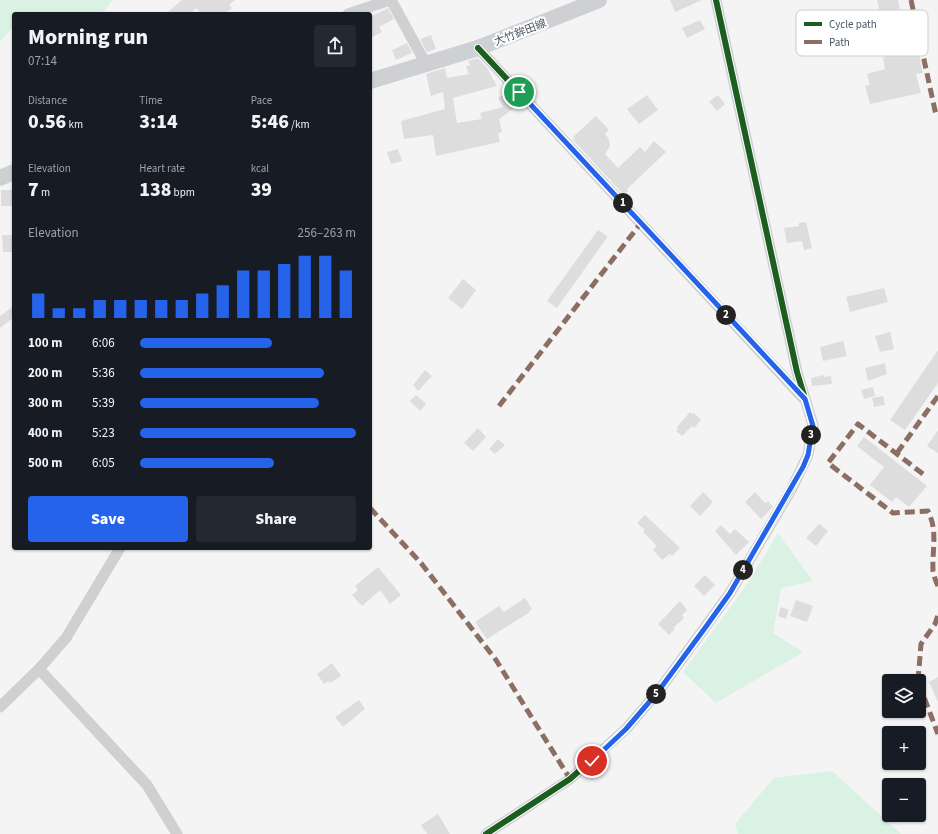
<!DOCTYPE html>
<meta charset="utf-8">
<style>
body{margin:0;font-family:"Source Sans 3","Noto Sans JP",sans-serif;background:#242831;color:#f1f3f6;height:100vh;display:flex;flex-direction:column;font-size:15px;white-space:nowrap}
*{box-sizing:border-box;margin:0}
p{font-size:13px;color:#9ea1a6}
.icon{flex:none;width:22px;height:22px;fill:none;stroke:currentColor;stroke-width:2;stroke-linecap:round;stroke-linejoin:round}
.map{position:relative;flex:1;overflow:hidden}
.panel{position:absolute;left:12px;top:12px;width:360px;height:538px;display:flex;flex-direction:column;background:#171b24;border-radius:4px;box-shadow:0 1px 3px #0004}
.panel>*{flex:none}
.buttons{position:absolute;left:882px;top:674px;display:grid;gap:8px}
.buttons a{display:grid;place-items:center;width:44px;height:44px;border-radius:4px;background:#171b24;box-shadow:0 1px 3px #0004;font-size:20px}
.pin{position:absolute;display:grid;place-items:center;width:34px;height:34px;color:#fff;margin:-17px;border:2px solid #fff;border-radius:50%;box-shadow:0 1px 4px #0007}
.km{position:absolute;width:20px;height:20px;margin:-10px;border-radius:50%;background:#222;color:#fff;font-size:11px;line-height:20px;text-align:center}
.round{display:grid;place-items:center;flex:none;width:42px;height:42px;border-radius:4px;background:#242831}
.summary{display:flex;align-items:center;justify-content:space-between;height:68px;padding:0 16px}
h1{font-size:22px;font-weight:800;line-height:30px}
.figures{display:grid;grid-template-columns:repeat(3,1fr);gap:6px;height:68px;padding:4px 16px}
.figures div{display:grid;align-content:center}
.figures b{font-size:20px;font-weight:800}
.figures small{font-size:11px;font-weight:400}
.figures p{font-size:11px}
.chart{height:112px;padding:8px 16px}
.chart p{display:flex;justify-content:space-between}
.chart svg{width:100%;height:72px;margin-top:4px;stroke:#2563eb;stroke-width:6}
.primary-button{display:flex;gap:8px;margin-top:auto;padding:8px 16px}
.primary-button a{flex:1;height:46px;border-radius:4px;background:#2563eb;color:#fff;font-size:16px;font-weight:800;line-height:46px;text-align:center}
.primary-button a+a{background:#242831;color:#f1f3f6}
ul{padding:0 16px;list-style:none;font-size:13px}
li{display:grid;grid-template-columns:64px 48px 1fr;align-items:center;height:30px}
li i{height:10px;border-radius:5px;background:#2563eb}
.map>svg:first-child{display:block}
.green{fill:#d9f2e3}
.building{fill:#ddddde}
.lines{fill:none;stroke-linecap:round;stroke-linejoin:round}
.minor{stroke:#ced0d2;stroke-width:11}
.secondary{stroke:#ced0d4;stroke-width:16}
.quiet{stroke:#8d6e63;stroke-width:5;stroke-dasharray:10 5;stroke-linecap:butt}
.cycleway-casing{stroke:#fff;stroke-width:8}
.cycleway{stroke:#1b5e20;stroke-width:6}
.route-casing{stroke:#fff;stroke-width:8}
.route{stroke:#2563eb;stroke-width:5}
.labels{text-anchor:middle;stroke-width:4;stroke-linejoin:round;paint-order:stroke}
.street-label{font-size:11px;fill:#4a5661;stroke:#fff}
.key{fill:#fff;stroke:#c9ccd0;stroke-width:1}
.key-label{font-size:11px;fill:#4a5661}
</style>
<div class="map">
<svg width="938" height="834" viewBox="0 0 938 834">
<rect width="100%" height="100%" fill="#f4f4f4"/>
<!-- green -->
<g class="green">
<polygon points="0,0 113,0 101,14 32,14 27,12 24,14 14,14 14,26 0,41"/>
<polygon points="778,533 813,581 781,588 773,633 803,652 716,703 683,672 748,583"/>
<polygon points="832,771 901,834 738,834 735,824 774,778"/>
</g>
<!-- building -->
<g class="building">
<polygon points="182,0 235,0 229,5 232,8 223,14 202,14 196,8 189,14 166,14"/>
<polygon points="670,0 702,0 675,12"/>
<polygon points="877,0 898,0 900,9 880,12"/>
<polygon points="388,8 394,19 379,27 382,32 370,38 370,17"/>
<polygon points="700,20 705,29 687,38 682,28"/>
<polygon points="895,29 896,32 907,29 912,51 918,50 923,73 916,74 921,93 870,104 865,86 870,85 867,74 885,69 883,57 892,55 886,31"/>
<polygon points="431,35 436,49 427,52 420,39"/>
<polygon points="407,43 412,53 396,60 392,50"/>
<polygon points="478,58 487,68 497,86 453,98 457,123 482,119 480,113 503,107 498,98 508,91 516,103 520,104 499,119 502,132 498,133 500,142 436,156 433,135 404,139 401,121 445,109 443,92 431,96 426,74 445,68 447,78 469,74 466,66 470,65 468,61"/>
<polygon points="647,95 658,110 639,124 627,109"/>
<polygon points="718,95 725,104 717,111 709,102"/>
<polygon points="596,116 609,130 605,134 609,139 610,146 605,154 618,168 640,147 645,152 654,141 666,152 627,189 628,191 624,195 573,140 575,138 573,137"/>
<polygon points="398,149 402,161 391,164 387,152"/>
<rect x="1" y="190" width="13" height="16"/>
<polygon points="806,222 812,248 804,250 802,241 787,243 784,228 799,226 799,223"/>
<polygon points="598,230 607,236 606,239 557,308 547,301"/>
<polygon points="2,235 14,235 14,252 3,252"/>
<polygon points="463,279 476,290 462,309 448,298"/>
<polygon points="884,288 888,302 850,312 846,297"/>
<polygon points="14,306 14,317 0,328 0,316"/>
<polygon points="890,332 894,349 880,352 875,336"/>
<polygon points="843,341 847,356 823,361 820,347"/>
<polygon points="938,350 938,383 905,430 890,420"/>
<polygon points="885,363 887,374 868,381 865,368"/>
<polygon points="425,370 432,376 418,391 413,385"/>
<polygon points="824,375 824,377 831,376 832,384 812,386 811,378"/>
<polygon points="873,387 875,396 864,399 861,390"/>
<polygon points="416,395 426,404 420,411 410,401"/>
<polygon points="883,396 885,405 874,407 872,398"/>
<polygon points="690,412 692,414 694,413 701,420 694,428 692,426 682,436 676,431 678,429 677,427"/>
<polygon points="478,428 486,437 473,451 464,443"/>
<polygon points="938,430 938,453 927,446"/>
<polygon points="864,437 927,486 909,507 896,497 892,502 870,485 884,467 857,446"/>
<polygon points="498,439 505,445 495,454 489,449"/>
<polygon points="703,492 713,502 700,516 690,506"/>
<polygon points="755,492 765,503 768,501 773,507 761,519 745,502"/>
<polygon points="645,515 680,548 672,556 670,554 662,560 653,550 657,546 643,532 645,530 637,523"/>
<polygon points="819,524 828,531 816,546 806,538"/>
<polygon points="721,525 730,534 735,529 749,542 736,555 715,531"/>
<polygon points="378,567 401,595 390,604 380,590 362,606 352,595 358,590 355,586"/>
<polygon points="705,575 715,585 704,596 694,586"/>
<polygon points="525,598 532,609 529,611 530,612 487,639 475,622 499,606 504,612"/>
<polygon points="796,600 813,606 807,622 790,616"/>
<polygon points="680,601 687,610 682,615 684,618 673,628 675,629 669,635 658,624"/>
<polygon points="781,607 789,610 786,619 778,616"/>
<polygon points="332,663 341,676 330,683 328,681 324,684 317,674"/>
<polygon points="938,677 938,702 929,682"/>
<polygon points="359,700 365,709 343,727 335,717"/>
<polygon points="438,814 450,834 427,834 421,825"/>
</g>
<g class="lines">
<!-- minor -->
<g class="minor">
<polyline points="391,0 426,64"/>
<polyline points="348,14 390,0"/>
<polyline points="478,48 803,398"/>
<polyline points="39,669 147,785 177,834"/>
<polyline points="0,707 39,669 66,638 120,548"/>
<polyline points="486,834 570,779 626,729 657,693 730,593 791,490 808,455 813,425 797,372 716,0"/>
</g>
<!-- secondary -->
<g class="secondary">
<polyline points="370,81 478,48 599,0"/>
<polyline points="0,178 14,172"/>
</g>
<!-- quiet -->
<g class="quiet">
<polyline points="911,0 936,115"/>
<polyline points="499,406 641,223"/>
<polyline points="897,453 938,396"/>
<path d="M923,474l-65,-50 -30,39 65,50 35,-2c10,20 4,38 5,60 1,5 3,11 5,15"/>
<polyline points="370,508 421,563 496,660 570,779"/>
<polyline points="918,681 921,644 935,624 938,615"/>
<polyline points="919,684 938,734"/>
</g>
<defs>
<g id="cycleway">
<polyline points="478,48 802,396"/>
<polyline points="486,834 570,779 626,729 657,693 730,593 791,490 808,455 813,425 797,372 716,0"/>
</g>
</defs>
<!-- cycleway casing -->
<use href="#cycleway" class="cycleway-casing"/>
<!-- cycleway -->
<use href="#cycleway" class="cycleway"/>
</g>
<g class="lines">
<defs>
<polyline id="route" points="519,92 805,399 813,426 808,455 803,467 730,593 705,628 657,693 626,729 592,761"/>
</defs>
<!-- route casing -->
<use href="#route" class="route-casing"/>
<!-- route -->
<use href="#route" class="route"/>
</g>
<g class="labels">
<!-- street labels -->
<g class="street-label">
<text transform="translate(520 32) rotate(-21)" y="4">大竹鉾田線</text>
</g>
</g>
<!-- legend -->
<rect x="796" y="10" width="132" height="46" rx="6" class="key"/>
<rect x="804" y="22" width="18" height="4" fill="#1b5e20"/>
<rect x="804" y="40" width="18" height="4" fill="#8d6e63"/>
<g class="key-label">
<text x="829" y="28">Cycle path</text>
<text x="829" y="46">Path</text>
</g>
</svg>
<div class="buttons">
<a><svg class="icon" aria-label="layers" viewBox="0 0 24 24"><path d="M12 4l9 5-9 5-9-5zM3 14l9 5 9-5"/></svg></a>
<a>+</a>
<a>−</a>
</div>
<div class="pin" style="left:519px;top:92px;background:#1e9e55"><svg class="icon" aria-label="arrive" viewBox="0 0 24 24"><path d="M6 21V4h12l-3 4 3 4H6"/></svg></div>
<div class="pin" style="left:592px;top:761px;background:#d93025"><svg class="icon" aria-label="check" viewBox="0 0 24 24"><path d="M5 12l5 5 9-10"/></svg></div>
<b class="km" style="left:623px;top:203px">1</b>
<b class="km" style="left:726px;top:315px">2</b>
<b class="km" style="left:811px;top:435px">3</b>
<b class="km" style="left:743px;top:570px">4</b>
<b class="km" style="left:656px;top:694px">5</b>
<section class="panel">
<div class="summary"><div><h1>Morning run</h1><p>07:14</p></div><a class="round"><svg class="icon" aria-label="share" viewBox="0 0 24 24"><path d="M12 15V3M7 8l5-5 5 5M5 13v7h14v-7"/></svg></a></div>
<div class="figures">
<div><p>Distance</p><b>0.56<small> km</small></b></div>
<div><p>Time</p><b>3:14</b></div>
<div><p>Pace</p><b>5:46<small> /km</small></b></div>
</div>
<div class="figures">
<div><p>Elevation</p><b>7<small> m</small></b></div>
<div><p>Heart rate</p><b>138<small> bpm</small></b></div>
<div><p>kcal</p><b>39</b></div>
</div>
<div class="chart"><p><span>Elevation</span>256–263 m</p>
<svg viewBox="0 0 160 44" preserveAspectRatio="none"><path d="M5 44V29M15 44V38M25 44V38M35 44V33M45 44V33M55 44V33M65 44V33M75 44V33M85 44V29M95 44V24M105 44V15M115 44V15M125 44V11M135 44V6M145 44V6M155 44V15"/></svg>
</div>
<ul>
<li><b>100 m</b>6:06<i style="width:61%"></i></li>
<li><b>200 m</b>5:36<i style="width:85%"></i></li>
<li><b>300 m</b>5:39<i style="width:83%"></i></li>
<li><b>400 m</b>5:23<i style="width:100%"></i></li>
<li><b>500 m</b>6:05<i style="width:62%"></i></li>
</ul>
<div class="primary-button"><a>Save</a><a>Share</a></div>
</section>
</div>
